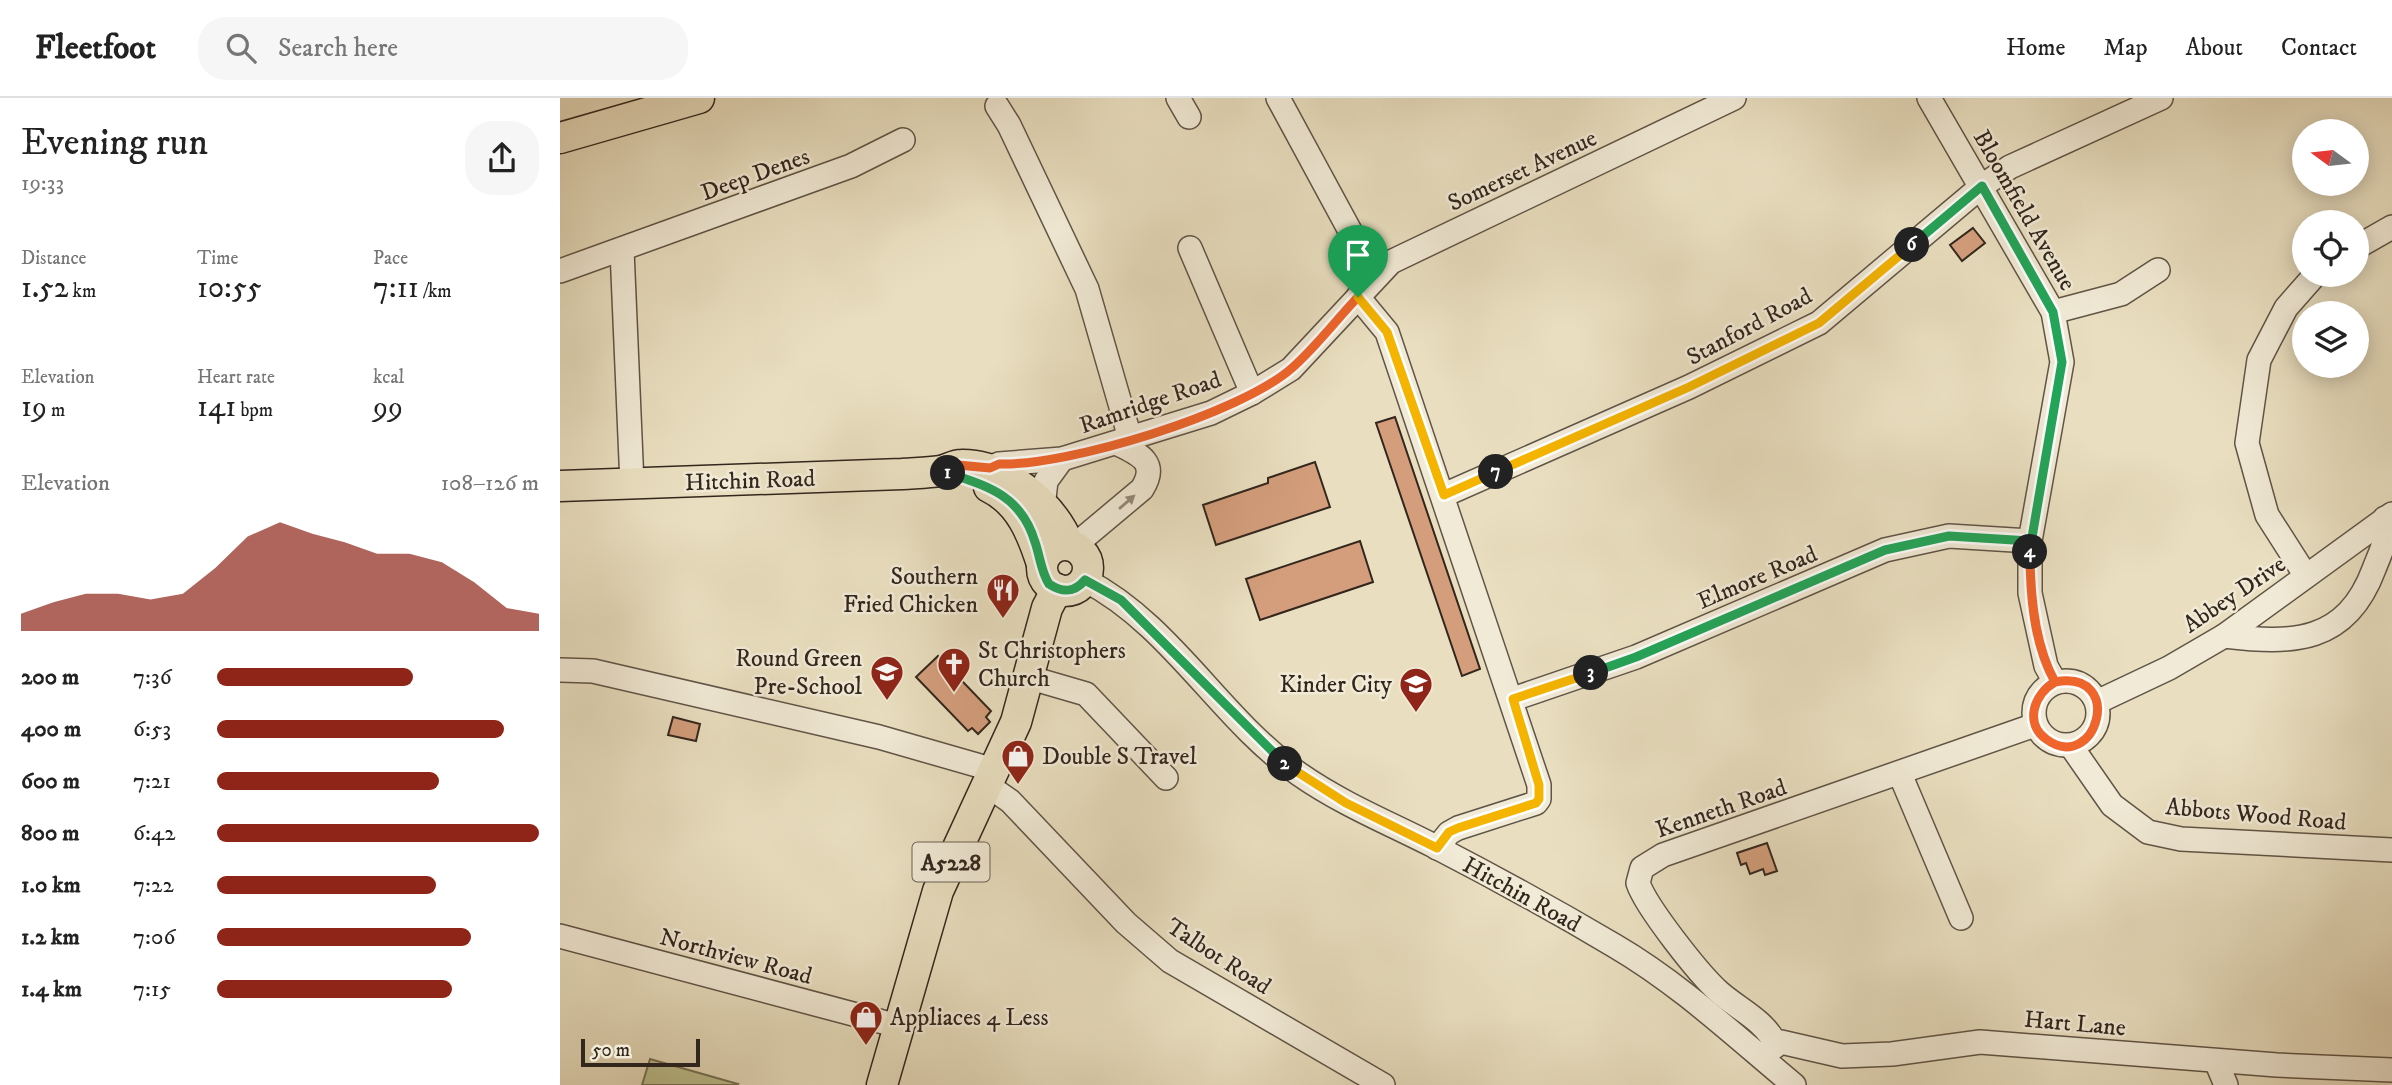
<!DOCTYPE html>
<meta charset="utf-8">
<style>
body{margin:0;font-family:"IM FELL DW Pica",serif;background:#f6f6f6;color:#222;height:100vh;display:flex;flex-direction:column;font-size:26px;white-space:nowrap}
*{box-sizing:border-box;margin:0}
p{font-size:23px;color:#767676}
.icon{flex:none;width:38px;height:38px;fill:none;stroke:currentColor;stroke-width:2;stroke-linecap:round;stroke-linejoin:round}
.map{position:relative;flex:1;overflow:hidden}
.panel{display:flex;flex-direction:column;background:#fff;width:560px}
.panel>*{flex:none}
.needle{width:46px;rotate:285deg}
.fabs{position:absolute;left:1732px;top:21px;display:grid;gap:14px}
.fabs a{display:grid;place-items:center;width:77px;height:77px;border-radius:50%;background:#fff;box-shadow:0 4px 18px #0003;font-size:35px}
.scale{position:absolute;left:21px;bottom:18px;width:119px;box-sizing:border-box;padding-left:7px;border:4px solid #32261d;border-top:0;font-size:19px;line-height:24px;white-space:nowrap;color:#32261d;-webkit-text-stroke:5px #f1ead6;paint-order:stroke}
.pin{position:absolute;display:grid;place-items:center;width:60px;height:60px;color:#fff;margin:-72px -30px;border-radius:50% 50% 50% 0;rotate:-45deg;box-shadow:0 0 7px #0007}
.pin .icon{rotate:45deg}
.km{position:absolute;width:35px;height:35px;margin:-18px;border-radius:50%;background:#222;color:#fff;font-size:19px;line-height:35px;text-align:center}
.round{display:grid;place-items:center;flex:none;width:74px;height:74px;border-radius:28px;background:#f6f6f6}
.overview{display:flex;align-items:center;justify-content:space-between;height:119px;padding:0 21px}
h1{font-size:38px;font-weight:600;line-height:52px}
.stats{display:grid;grid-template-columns:repeat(3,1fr);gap:10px;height:119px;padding:7px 21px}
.stats div{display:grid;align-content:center}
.stats b{font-size:30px;font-weight:600}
.stats small{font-size:19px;font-weight:400}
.stats p{font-size:19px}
.chart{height:196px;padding:14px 21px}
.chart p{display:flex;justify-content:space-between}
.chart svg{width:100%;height:126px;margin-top:7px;fill:#8f2418;opacity:.7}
ul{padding:0 21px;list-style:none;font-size:23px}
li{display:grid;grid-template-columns:112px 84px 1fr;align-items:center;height:52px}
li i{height:18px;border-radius:9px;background:#8f2418}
header{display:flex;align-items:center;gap:42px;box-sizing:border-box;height:98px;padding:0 35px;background:#fff;border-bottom:2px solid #e0e0e0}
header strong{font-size:33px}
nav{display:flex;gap:38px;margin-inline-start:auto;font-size:24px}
.search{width:490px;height:63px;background:#f6f6f6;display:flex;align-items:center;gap:18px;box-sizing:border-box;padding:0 24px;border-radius:28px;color:#767676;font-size:26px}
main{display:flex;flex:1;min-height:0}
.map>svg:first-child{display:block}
.green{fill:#bcc08e;stroke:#777356;stroke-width:2}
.building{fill:#d49e7c;stroke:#32261d;stroke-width:2}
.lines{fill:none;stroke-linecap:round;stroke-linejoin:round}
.minor-casing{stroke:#605446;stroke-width:26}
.major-casing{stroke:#32261d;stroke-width:33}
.minor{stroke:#f1ead6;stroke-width:23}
.major{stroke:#e9dfc0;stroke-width:30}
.oneway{fill:#92887a}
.split-1-casing{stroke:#fff;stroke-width:14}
.split-2-casing{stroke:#fff;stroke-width:14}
.split-3-casing{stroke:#fff;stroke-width:14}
.split-4-casing{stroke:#fff;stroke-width:14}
.split-5-casing{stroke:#fff;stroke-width:14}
.split-6-casing{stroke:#fff;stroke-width:14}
.split-7-casing{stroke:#fff;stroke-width:14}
.split-8-casing{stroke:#fff;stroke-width:14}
.split-1{stroke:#f0652b;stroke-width:9}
.split-2{stroke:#22a559;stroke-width:9}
.split-3{stroke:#f5b400;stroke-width:9}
.split-4{stroke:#22a559;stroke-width:9}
.split-5{stroke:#f0652b;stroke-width:9}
.split-6{stroke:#22a559;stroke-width:9}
.split-7{stroke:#f5b400;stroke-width:9}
.split-8{stroke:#f5b400;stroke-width:9}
.labels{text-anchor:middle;stroke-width:5;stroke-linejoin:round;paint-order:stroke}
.shield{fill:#f1ead6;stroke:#6b6154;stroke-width:2}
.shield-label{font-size:23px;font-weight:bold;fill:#32261d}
.street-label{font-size:24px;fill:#32261d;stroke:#f1ead6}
.poi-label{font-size:24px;fill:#32261d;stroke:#f1ead6;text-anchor:end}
</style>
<header>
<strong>Fleetfoot</strong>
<div class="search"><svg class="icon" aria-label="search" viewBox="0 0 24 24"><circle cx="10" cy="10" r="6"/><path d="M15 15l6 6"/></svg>Search here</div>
<nav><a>Home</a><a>Map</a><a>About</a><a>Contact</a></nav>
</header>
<main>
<section class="panel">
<div class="overview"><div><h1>Evening run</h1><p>19:33</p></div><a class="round"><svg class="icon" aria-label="share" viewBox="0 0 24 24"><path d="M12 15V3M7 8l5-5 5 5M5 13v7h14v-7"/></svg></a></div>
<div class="stats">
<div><p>Distance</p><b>1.52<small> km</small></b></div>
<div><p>Time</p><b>10:55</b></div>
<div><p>Pace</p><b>7:11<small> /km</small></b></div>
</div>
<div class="stats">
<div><p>Elevation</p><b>19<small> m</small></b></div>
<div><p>Heart rate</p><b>141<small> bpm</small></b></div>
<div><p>kcal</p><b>99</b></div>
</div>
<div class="chart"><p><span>Elevation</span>108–126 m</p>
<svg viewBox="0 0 160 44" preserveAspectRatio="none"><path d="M0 44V38L10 34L20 31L30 31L40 33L50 31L60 22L70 11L80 6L90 10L100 13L110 17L120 17L130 20L140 27L150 36L160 38V44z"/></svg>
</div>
<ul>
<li><b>200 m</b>7:36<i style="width:61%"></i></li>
<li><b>400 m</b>6:53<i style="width:89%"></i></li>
<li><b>600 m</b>7:21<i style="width:69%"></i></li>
<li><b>800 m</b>6:42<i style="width:100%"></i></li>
<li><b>1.0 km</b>7:22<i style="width:68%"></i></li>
<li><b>1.2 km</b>7:06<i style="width:79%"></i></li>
<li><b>1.4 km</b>7:15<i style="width:73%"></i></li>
</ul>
</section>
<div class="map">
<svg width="1832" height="987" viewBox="0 0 1832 987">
<rect width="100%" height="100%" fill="#e9dfc0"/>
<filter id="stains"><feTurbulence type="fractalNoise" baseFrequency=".00286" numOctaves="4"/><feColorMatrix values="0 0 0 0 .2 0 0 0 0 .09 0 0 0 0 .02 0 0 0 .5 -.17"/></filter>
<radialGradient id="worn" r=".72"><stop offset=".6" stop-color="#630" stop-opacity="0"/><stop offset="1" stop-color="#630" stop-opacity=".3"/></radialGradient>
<!-- green -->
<polygon class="green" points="90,961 178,986 177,987 82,987"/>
<!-- building -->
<g class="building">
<polygon points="1413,130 1425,145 1402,163 1390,147"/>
<polygon points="835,319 920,571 902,578 816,325"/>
<polygon points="755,364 770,409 656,447 643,407 708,385 708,380"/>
<polygon points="800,443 813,484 700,522 686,481"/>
<polygon points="378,558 431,613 426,619 430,624 418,636 412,630 408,633 356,579"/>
<polygon points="113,619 140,626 136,643 108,637"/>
<polygon points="1207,745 1217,773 1205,777 1203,771 1190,776 1186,765 1181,767 1177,755"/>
</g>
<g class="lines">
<defs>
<g id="minor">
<polyline points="618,0 629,19"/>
<polyline points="718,0 815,179"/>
<polyline points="1369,0 1493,214 1502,264 1470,443 1470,495 1486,568 1495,584"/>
<polyline points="437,8 449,27 527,191 570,340"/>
<polyline points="1797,149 1832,129"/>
<polyline points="630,150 692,295"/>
<polyline points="62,152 72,386"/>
<polyline points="0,173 291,68 343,42"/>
<polyline points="798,199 827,234 979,687 979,701 976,705 898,730 889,735 877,750"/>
<polyline points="1493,214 1561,196 1598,172"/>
<polyline points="430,370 439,366 502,361 651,315 692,295 731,271 831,164 1174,0"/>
<polyline points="884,397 1129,289 1259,225 1422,88 1450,69 1601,0"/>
<polyline points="483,409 486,383 502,361"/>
<path d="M514,448l68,-57c17,-27 -3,-35 -26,-46"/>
<polyline points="1746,478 1707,417 1687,345 1699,262 1726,210 1755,177"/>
<path d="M525,482c87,45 135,139 214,194 43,30 90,49 135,72 62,32 122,65 181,100 65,38 121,91 179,139"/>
<path d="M1664,538c69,8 122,8 150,-67 7,-18 15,-32 11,-51"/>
<polyline points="0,572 33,573 319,639 434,672"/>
<polyline points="471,580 526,596 606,680"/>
<circle cx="1506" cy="615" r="32"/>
<polyline points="953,601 1076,559 1325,452 1389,438 1470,443"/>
<polyline points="1537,604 1609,570 1664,538 1832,416"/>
<polyline points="1511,648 1552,707 1588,734 1621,741 1832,752"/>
<polyline points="1340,676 1401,820"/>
<polyline points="427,687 450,703 566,825 610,863 823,987"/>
<polyline points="0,838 338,928"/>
<path d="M1215,945c-11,-23 -37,-34 -56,-51 -20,-18 -73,-85 -81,-109l4,-15 21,-13 372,-130"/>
<polyline points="1206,955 1221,944 1282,958 1332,956 1420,944 1717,967 1832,972"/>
<polyline points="1656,963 1666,987"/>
</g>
<g id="major">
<polyline points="0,40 139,0"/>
<path d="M0,388l342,-12c13,-1 26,-1 38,-3 7,-1 14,-6 21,-6 44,-1 92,40 108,80"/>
<path d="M429,389c31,15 43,46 53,77"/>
<circle cx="505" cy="470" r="23"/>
<polyline points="322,987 378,793 456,624 487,510 497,491"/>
</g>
</defs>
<!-- minor casing -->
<use href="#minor" class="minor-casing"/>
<!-- major casing -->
<use href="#major" class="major-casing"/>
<!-- minor -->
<use href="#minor" class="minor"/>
<!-- major -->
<use href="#major" class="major"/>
</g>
<!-- one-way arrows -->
<defs><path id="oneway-solid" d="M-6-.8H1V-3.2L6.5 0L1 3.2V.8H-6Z" transform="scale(1.75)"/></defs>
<use class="oneway" href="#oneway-solid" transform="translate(567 404) rotate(-41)"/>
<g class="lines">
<defs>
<path id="split-1" d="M388,375l-7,-2 17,-6 32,3 9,-4c69,2 241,-50 293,-96 24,-21 44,-48 66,-71"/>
<path id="split-2" d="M388,375c42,14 73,23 87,69 5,14 6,30 14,42 14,9 25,9 36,-4l36,20 164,164"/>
<polyline id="split-3" points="725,666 786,705 877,750 889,734 898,730 976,705 979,701 979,687 953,601 1031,575"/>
<polyline id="split-4" points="1031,575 1076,559 1325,452 1389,438 1470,443 1470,454"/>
<path id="split-5" d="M1470,451c0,44 3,94 25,133 72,-13 41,94 -9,57 -22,-16 -12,-45 9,-57 -21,-38 -25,-87 -25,-130"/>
<polyline id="split-6" points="1352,147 1422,88 1493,214 1502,264 1470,451"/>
<polyline id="split-7" points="936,374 1129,289 1259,225 1352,147"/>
<polyline id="split-8" points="798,199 827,234 884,397 936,374"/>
</defs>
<!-- split-1 casing -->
<use href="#split-1" class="split-1-casing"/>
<!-- split-2 casing -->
<use href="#split-2" class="split-2-casing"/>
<!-- split-3 casing -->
<use href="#split-3" class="split-3-casing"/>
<!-- split-4 casing -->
<use href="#split-4" class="split-4-casing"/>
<!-- split-5 casing -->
<use href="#split-5" class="split-5-casing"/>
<!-- split-6 casing -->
<use href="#split-6" class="split-6-casing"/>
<!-- split-7 casing -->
<use href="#split-7" class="split-7-casing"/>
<!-- split-8 casing -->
<use href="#split-8" class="split-8-casing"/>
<!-- split-1 -->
<use href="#split-1" class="split-1"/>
<!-- split-2 -->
<use href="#split-2" class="split-2"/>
<!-- split-3 -->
<use href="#split-3" class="split-3"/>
<!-- split-4 -->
<use href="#split-4" class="split-4"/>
<!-- split-5 -->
<use href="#split-5" class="split-5"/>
<!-- split-6 -->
<use href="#split-6" class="split-6"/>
<!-- split-7 -->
<use href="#split-7" class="split-7"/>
<!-- split-8 -->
<use href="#split-8" class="split-8"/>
</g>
<!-- icons -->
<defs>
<symbol id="restaurant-pin" viewBox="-11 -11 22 30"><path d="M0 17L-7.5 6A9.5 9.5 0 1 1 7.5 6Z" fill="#8f2418" stroke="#f1ead6"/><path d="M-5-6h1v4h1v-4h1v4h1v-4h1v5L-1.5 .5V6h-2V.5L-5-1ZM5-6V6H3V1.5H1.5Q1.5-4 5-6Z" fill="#fff"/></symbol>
<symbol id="church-pin" viewBox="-11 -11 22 30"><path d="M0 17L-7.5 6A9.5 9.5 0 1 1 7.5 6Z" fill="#8f2418" stroke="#f1ead6"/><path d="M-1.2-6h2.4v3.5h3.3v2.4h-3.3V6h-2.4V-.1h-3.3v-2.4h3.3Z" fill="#fff"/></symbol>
<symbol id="school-pin" viewBox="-11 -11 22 30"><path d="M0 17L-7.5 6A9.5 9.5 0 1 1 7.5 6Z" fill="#8f2418" stroke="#f1ead6"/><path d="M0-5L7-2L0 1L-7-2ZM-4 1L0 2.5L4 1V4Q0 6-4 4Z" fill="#fff"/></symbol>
<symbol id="shop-pin" viewBox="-11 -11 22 30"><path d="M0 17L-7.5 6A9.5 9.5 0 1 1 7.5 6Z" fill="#8f2418" stroke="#f1ead6"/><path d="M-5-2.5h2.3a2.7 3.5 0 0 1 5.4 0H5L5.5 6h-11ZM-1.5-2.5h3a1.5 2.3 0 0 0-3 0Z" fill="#fff"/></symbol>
</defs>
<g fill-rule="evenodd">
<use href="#restaurant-pin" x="424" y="473" width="38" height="52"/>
<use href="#church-pin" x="375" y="547" width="38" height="52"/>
<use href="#school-pin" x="308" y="555" width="38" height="52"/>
<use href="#school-pin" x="837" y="567" width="38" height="52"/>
<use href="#shop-pin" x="439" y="639" width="38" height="52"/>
<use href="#shop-pin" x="287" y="900" width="38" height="52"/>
</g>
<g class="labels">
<!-- shield labels -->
<rect class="shield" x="352.5" y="744.5" width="77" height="39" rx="5"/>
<g class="shield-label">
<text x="391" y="772">A5228</text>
</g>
<!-- street labels -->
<g class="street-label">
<text transform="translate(962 72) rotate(-25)" y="8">Somerset Avenue</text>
<text transform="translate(195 76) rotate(-20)" y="8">Deep Denes</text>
<text transform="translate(1465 112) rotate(60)" y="8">Bloomfield Avenue</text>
<text transform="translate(1189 228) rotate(-28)" y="8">Stanford Road</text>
<text transform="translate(590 304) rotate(-19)" y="8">Ramridge Road</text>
<text transform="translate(190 382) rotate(-2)" y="8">Hitchin Road</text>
<text transform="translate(1197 479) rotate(-23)" y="8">Elmore Road</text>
<text transform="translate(1674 496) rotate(-34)" y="8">Abbey Drive</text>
<text transform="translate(1161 710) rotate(-19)" y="8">Kenneth Road</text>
<text transform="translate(1696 716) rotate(5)" y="8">Abbots Wood Road</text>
<text transform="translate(962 796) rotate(29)" y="8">Hitchin Road</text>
<text transform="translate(176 858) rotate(15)" y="8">Northview Road</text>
<text transform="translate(659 858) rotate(33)" y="8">Talbot Road</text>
<text transform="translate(1515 925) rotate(5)" y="8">Hart Lane</text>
</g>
<!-- poi labels -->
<g class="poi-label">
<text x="418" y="486">Southern<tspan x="418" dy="28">Fried Chicken</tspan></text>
<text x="418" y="560" text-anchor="start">St Christophers<tspan x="418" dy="28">Church</tspan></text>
<text x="302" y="568">Round Green<tspan x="302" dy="28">Pre-School</tspan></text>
<text x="832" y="594">Kinder City</text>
<text x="482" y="666" text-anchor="start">Double S Travel</text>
<text x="330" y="927" text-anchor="start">Appliaces 4 Less</text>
</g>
</g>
<rect width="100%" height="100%" filter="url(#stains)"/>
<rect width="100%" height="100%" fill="url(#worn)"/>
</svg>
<div class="fabs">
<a><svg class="needle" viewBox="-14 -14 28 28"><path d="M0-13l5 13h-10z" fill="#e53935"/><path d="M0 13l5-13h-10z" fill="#767676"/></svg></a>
<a><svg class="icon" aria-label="locate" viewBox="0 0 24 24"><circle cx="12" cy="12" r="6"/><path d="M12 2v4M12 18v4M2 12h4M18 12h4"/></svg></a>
<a><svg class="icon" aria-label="layers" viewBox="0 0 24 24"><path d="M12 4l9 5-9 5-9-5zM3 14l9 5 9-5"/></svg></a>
</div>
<div class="scale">50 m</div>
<div class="pin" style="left:798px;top:199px;background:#1e9e55"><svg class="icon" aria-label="arrive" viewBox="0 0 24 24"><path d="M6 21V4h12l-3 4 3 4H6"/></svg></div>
<b class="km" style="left:388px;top:375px">1</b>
<b class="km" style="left:725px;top:666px">2</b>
<b class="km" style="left:1031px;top:575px">3</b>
<b class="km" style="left:1470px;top:454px">4</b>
<b class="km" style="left:1352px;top:147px">6</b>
<b class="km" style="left:936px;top:374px">7</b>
</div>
</main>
